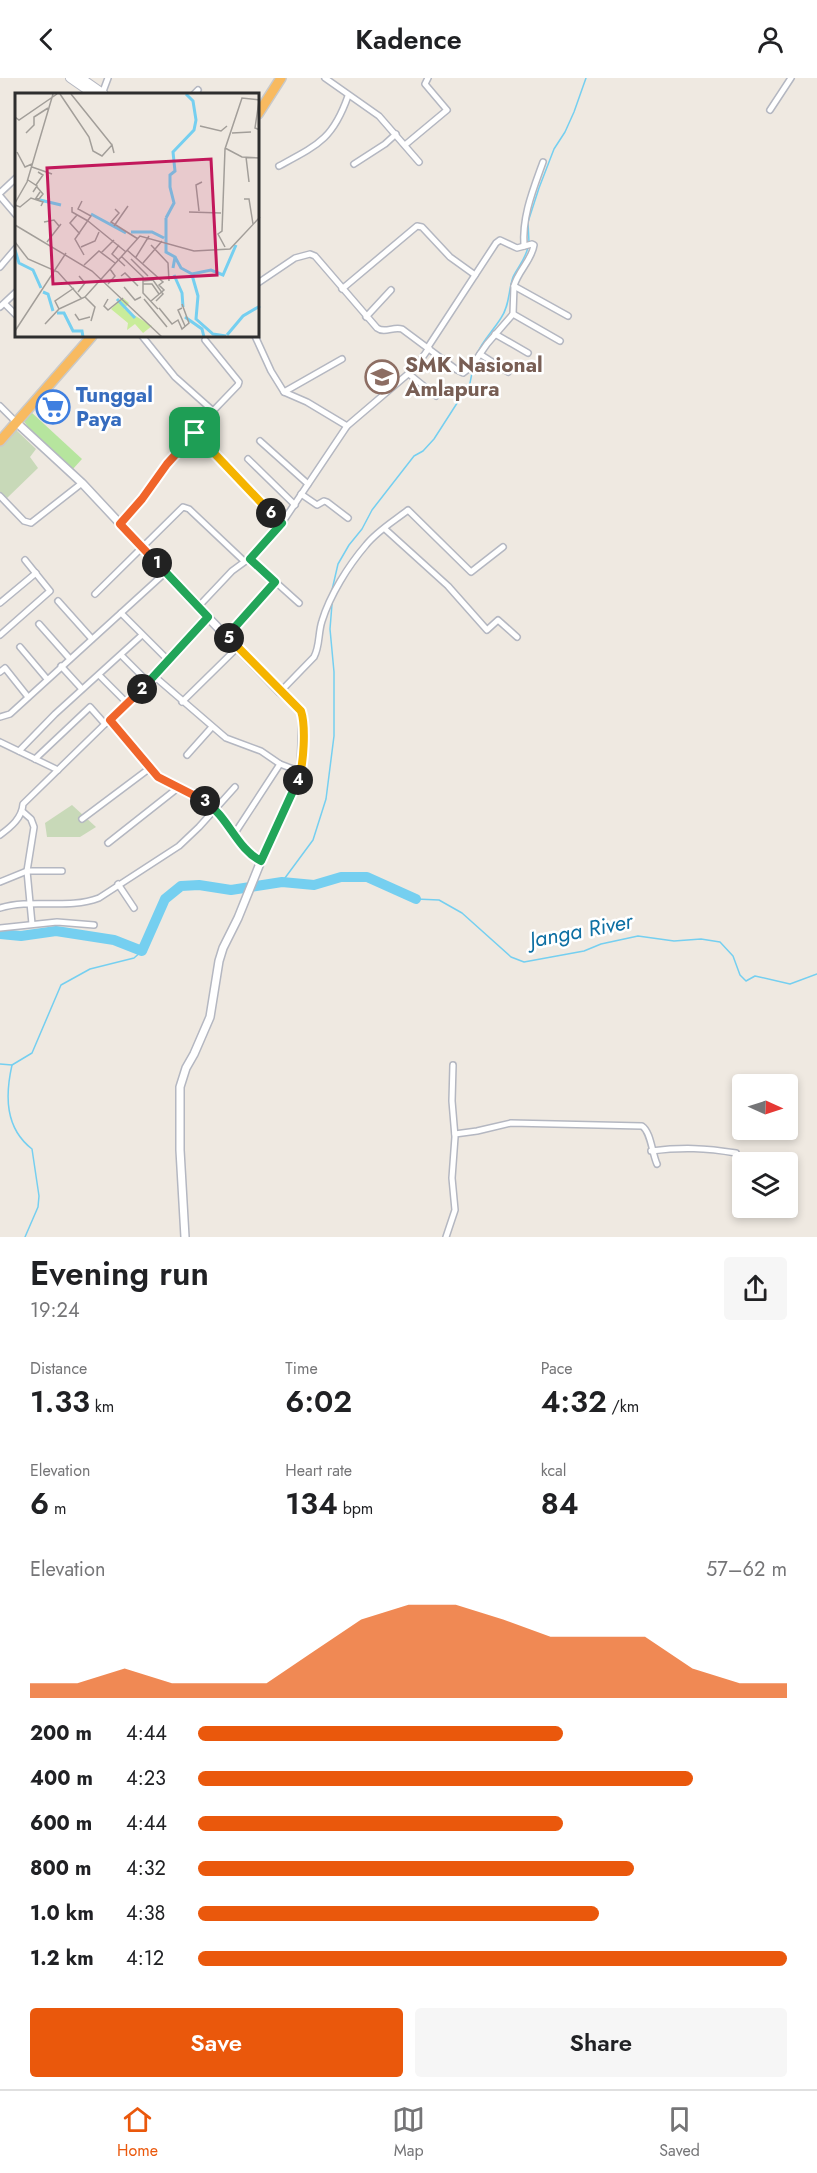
<!DOCTYPE html>
<meta charset="utf-8">
<style>
body{margin:0;font-family:Jost,sans-serif;background:#f6f6f6;color:#202124;height:100vh;display:flex;flex-direction:column;font-size:22px;white-space:nowrap}
*{box-sizing:border-box;margin:0}
p{font-size:20px;color:#757577}
.icon{flex:none;width:33px;height:33px;fill:none;stroke:currentColor;stroke-width:2;stroke-linecap:round;stroke-linejoin:round}
.map{position:relative;height:1159px;overflow:hidden}
.drawer{display:flex;flex-direction:column;background:#fff;flex:1}
.drawer>*{flex:none}
.needle{width:39px;rotate:93deg}
.buttons{position:absolute;left:732px;top:996px;display:grid;gap:12px}
.buttons a{display:grid;place-items:center;width:66px;height:66px;border-radius:6px;background:#fff;box-shadow:0 3px 9px #0003;font-size:30px}
.pin{position:absolute;display:grid;place-items:center;width:51px;height:51px;color:#fff;margin:-26px;border-radius:12px;box-shadow:0 3px 9px #0006}
.km{position:absolute;width:30px;height:30px;margin:-15px;border-radius:50%;background:#222;color:#fff;font-size:16px;line-height:30px;text-align:center}
.round{display:grid;place-items:center;flex:none;width:63px;height:63px;border-radius:6px;background:#f6f6f6}
.head{display:flex;align-items:center;justify-content:space-between;height:102px;padding:0 30px}
h1{font-size:33px;font-weight:600;line-height:45px}
.figures{display:grid;grid-template-columns:repeat(3,1fr);gap:9px;height:102px;padding:6px 30px}
.figures div{display:grid;align-content:center}
.figures b{font-size:30px;font-weight:600}
.figures small{font-size:16px;font-weight:400}
.figures p{font-size:16px}
.chart{height:168px;padding:12px 30px}
.chart p{display:flex;justify-content:space-between}
.chart svg{width:100%;height:108px;margin-top:6px;fill:#ea580c;opacity:.7}
.cta{display:flex;gap:12px;margin-top:auto;padding:12px 30px}
.cta a{flex:1;height:69px;border-radius:6px;background:#ea580c;color:#fff;font-size:24px;font-weight:600;line-height:69px;text-align:center}
.cta a+a{background:#f6f6f6;color:#202124}
ul{padding:0 30px;list-style:none;font-size:20px}
li{display:grid;grid-template-columns:96px 72px 1fr;align-items:center;height:45px}
li i{height:15px;border-radius:8px;background:#ea580c}
header{display:flex;justify-content:space-between;align-items:center;height:78px;padding:0 30px;background:#fff;font-size:27px;font-weight:600}
.tabs{display:flex;justify-content:space-around;align-items:center;height:84px;border-top:2px solid #e0e0e0;background:#fff;font-size:16px;color:#757577}
.tabs a{display:grid;justify-items:center;gap:3px}
.tabs .selected{color:#ea580c}
.map>svg:first-child{display:block}
.green{fill:#b6e59e}
.cemetery{fill:#c8d9b8}
.lines{fill:none;stroke-linecap:round;stroke-linejoin:round}
.stream{stroke:#75cff0;stroke-width:1.5}
.river{stroke:#75cff0;stroke-width:10}
.minor-casing{stroke:#b4b7c1;stroke-width:8}
.tertiary-casing{stroke:#b4b7c1;stroke-width:10}
.secondary-casing{stroke:#b4b7c1;stroke-width:10}
.trunk-casing{stroke:#c9c9c9;stroke-width:12}
.minor{stroke:#fff;stroke-width:5}
.tertiary{stroke:#fff;stroke-width:7}
.secondary{stroke:#fff;stroke-width:8}
.trunk{stroke:#f8ba60;stroke-width:9}
.split-1-casing{stroke:#fff;stroke-width:12}
.split-2-casing{stroke:#fff;stroke-width:12}
.split-3-casing{stroke:#fff;stroke-width:12}
.split-4-casing{stroke:#fff;stroke-width:12}
.split-5-casing{stroke:#fff;stroke-width:12}
.split-6-casing{stroke:#fff;stroke-width:12}
.split-7-casing{stroke:#fff;stroke-width:12}
.split-1{stroke:#f0652b;stroke-width:8}
.split-2{stroke:#22a559;stroke-width:8}
.split-3{stroke:#f0652b;stroke-width:8}
.split-4{stroke:#22a559;stroke-width:8}
.split-5{stroke:#f5b400;stroke-width:8}
.split-6{stroke:#22a559;stroke-width:8}
.split-7{stroke:#f5b400;stroke-width:8}
.labels{text-anchor:middle;stroke-width:5;stroke-linejoin:round;paint-order:stroke}
.education-label{font-size:21px;font-weight:bold;fill:#785e54;stroke:#fff;text-anchor:start}
.shop-label{font-size:21px;font-weight:bold;fill:#366cbe;stroke:#fff;text-anchor:start}
.water-label{font-size:22px;font-style:italic;fill:#0d6fa3;stroke:#fff}
.inset-river{fill:none;stroke:#75cff0;stroke-width:3}
.inset-road{fill:none;stroke:#a29e99;stroke-width:1.5}
.view{fill:#c2185b;fill-opacity:0.15;stroke:#c2185b;stroke-width:3}
.inset-edge{fill:none;stroke:#2e2e2e;stroke-width:3}
</style>
<header><svg class="icon" aria-label="back" viewBox="0 0 24 24"><path d="M15 5l-7 7 7 7"/></svg>Kadence<svg class="icon" aria-label="person" viewBox="0 0 24 24"><circle cx="12" cy="8" r="4"/><path d="M4 21q1-7 8-7t8 7"/></svg></header>
<div class="map">
<svg width="817" height="1159" viewBox="0 0 817 1159">
<rect width="100%" height="100%" fill="#efe9e1"/>
<!-- green -->
<polygon class="green" points="31,334 82,381 72,392 31,353 23,342"/>
<!-- cemetery -->
<g class="cemetery">
<polygon points="15,351 36,371 30,379 38,390 5,422 0,416 0,367"/>
<polygon points="72,727 96,749 80,759 47,759 45,745"/>
</g>
<g class="lines">
<!-- stream -->
<g class="stream">
<polyline points="529,164 528,144 539,110 554,71 565,54 574,34 586,0"/>
<path d="M477,276c5,-13 16,-23 24,-36 9,-13 7,-27 12,-41 5,-10 13,-19 15,-30"/>
<polyline points="332,512 338,486 349,467 362,451 372,432 414,378 423,373 434,361 470,305 473,290"/>
<polyline points="282,804 313,762 326,721 334,658 334,594 330,551 332,526"/>
<polyline points="416,821 439,822 462,835 511,879 524,884 584,873 601,866 638,858 674,863 701,861 720,864 733,878 740,897 746,903 755,898 790,906 817,896"/>
<polyline points="0,986 12,987"/>
<path d="M25,1159l13,-30 1,-11 -7,-47c-27,-21 -27,-53 -20,-84l20,-12 29,-68 29,-16 44,-11 8,-7"/>
</g>
<!-- river -->
<polyline class="river" points="0,856 21,858 56,853 114,862 142,873 165,821 181,808 199,807 231,812 282,804 314,807 341,799 367,799 416,821"/>
<defs>
<g id="minor">
<polyline points="325,0 379,38 419,84"/>
<polyline points="102,16 108,0"/>
<polyline points="194,16 198,12"/>
<polyline points="770,32 791,0"/>
<polyline points="405,67 447,32 425,6 428,0"/>
<polyline points="354,86 385,66 396,56"/>
<path d="M279,88c39,-21 54,-27 69,-70"/>
<polyline points="0,115 16,100"/>
<polyline points="0,118 16,137"/>
<path d="M524,168c-2,-30 9,-56 19,-84"/>
<polyline points="0,189 16,170"/>
<path d="M258,205l37,-25 15,-4 5,2 62,72c8,6 16,-2 25,1l55,41 6,3 8,-6 16,-23 26,-30 1,-28 54,30"/>
<polyline points="342,211 417,148 422,149 450,179 475,197"/>
<polyline points="5,226 16,237"/>
<polyline points="0,229 16,214"/>
<polyline points="513,236 560,263"/>
<polyline points="366,239 391,212"/>
<polyline points="495,256 528,275"/>
<polyline points="255,258 271,293 284,314 307,324 347,348"/>
<polyline points="205,262 239,304 238,307 212,334"/>
<path d="M428,269l68,-104 4,-3 17,8 15,-4 2,1c-2,15 -16,26 -20,41"/>
<polyline points="480,276 508,294"/>
<polyline points="409,296 436,318"/>
<polyline points="284,314 342,281"/>
<polyline points="0,328 17,345"/>
<polyline points="195,355 231,395 282,445"/>
<polyline points="260,363 308,406"/>
<polyline points="248,381 295,427"/>
<polyline points="301,416 317,427 324,423 327,424 348,440"/>
<polyline points="0,418 24,443 31,445 82,405"/>
<path d="M120,445c32,-32 52,-71 88,-102l5,-7 -2,-5 -36,-32 -33,-41"/>
<polyline points="385,451 448,508 487,552 498,542 517,559"/>
<polyline points="250,481 299,525"/>
<polyline points="95,516 183,429 189,431 244,483"/>
<polyline points="58,523 92,561"/>
<polyline points="0,525 36,495"/>
<polyline points="198,529 232,493 258,474 282,445 347,348 415,290 429,270"/>
<polyline points="121,535 169,583"/>
<polyline points="39,546 70,581"/>
<polyline points="0,557 50,513 25,482"/>
<polyline points="227,558 275,504"/>
<polyline points="20,569 47,601"/>
<polyline points="121,577 148,604"/>
<polyline points="61,588 82,611"/>
<polyline points="0,594 5,590 28,619"/>
<polyline points="99,597 127,625"/>
<polyline points="154,598 226,660 261,673 280,686 301,694"/>
<path d="M280,614l34,-35c6,-11 4,-24 8,-36 8,-26 26,-55 44,-76 11,-14 28,-24 42,-35l63,62 32,-25"/>
<polyline points="182,624 238,569"/>
<polyline points="0,639 10,636 166,494"/>
<polyline points="110,642 157,699 198,718 210,727 229,747 247,774 261,783"/>
<polyline points="0,664 58,692"/>
<polyline points="19,673 55,636 142,557"/>
<polyline points="187,677 212,649"/>
<polyline points="35,681 90,629 105,646"/>
<polyline points="22,733 31,741 34,749 27,793 32,846"/>
<polyline points="82,741 150,690"/>
<polyline points="235,755 280,686"/>
<path d="M0,757c11,-8 22,-17 23,-31l125,-122 60,-65"/>
<polyline points="108,765 179,709"/>
<polyline points="0,804 27,793 62,793"/>
<polyline points="118,806 134,830"/>
<path d="M0,830c32,-10 68,2 99,-10l80,-52 20,-19 36,-40"/>
<polyline points="0,850 57,844 94,847"/>
<path d="M455,1056l22,-3 34,-8 131,3c9,6 10,27 15,38"/>
<path d="M651,1073c32,-4 54,-3 85,2"/>
<polyline points="446,1159 455,1132 452,1100 455,1059 452,1023 453,987"/>
</g>
<polyline id="tertiary" points="17,345 82,405 198,529 280,614 298,629 303,638 301,694 261,783 238,840 223,870 219,883 210,939 194,976 186,990 180,1009 180,1072 185,1159"/>
<g id="secondary">
<polyline points="70,0 93,16"/>
<polyline points="81,0 104,16"/>
</g>
<g id="trunk">
<polyline points="258,36 281,0"/>
<polyline points="0,363 92,258"/>
</g>
</defs>
<!-- minor casing -->
<use href="#minor" class="minor-casing"/>
<!-- tertiary casing -->
<use href="#tertiary" class="tertiary-casing"/>
<!-- secondary casing -->
<use href="#secondary" class="secondary-casing"/>
<!-- trunk casing -->
<use href="#trunk" class="trunk-casing"/>
<!-- minor -->
<use href="#minor" class="minor"/>
<!-- tertiary -->
<use href="#tertiary" class="tertiary"/>
<!-- secondary -->
<use href="#secondary" class="secondary"/>
<!-- trunk -->
<use href="#trunk" class="trunk"/>
</g>
<g class="lines">
<defs>
<polyline id="split-1" points="157,485 120,446 142,421 167,386 195,355"/>
<polyline id="split-2" points="142,611 208,539 157,485"/>
<polyline id="split-3" points="142,611 110,642 158,699 205,723"/>
<path id="split-4" d="M205,723c24,17 32,48 56,60l37,-81"/>
<path id="split-5" d="M229,560l72,73c5,15 3,54 -3,69"/>
<polyline id="split-6" points="229,560 227,558 275,504 250,481 282,445 271,435"/>
<polyline id="split-7" points="195,355 271,435"/>
</defs>
<!-- split-1 casing -->
<use href="#split-1" class="split-1-casing"/>
<!-- split-2 casing -->
<use href="#split-2" class="split-2-casing"/>
<!-- split-3 casing -->
<use href="#split-3" class="split-3-casing"/>
<!-- split-4 casing -->
<use href="#split-4" class="split-4-casing"/>
<!-- split-5 casing -->
<use href="#split-5" class="split-5-casing"/>
<!-- split-6 casing -->
<use href="#split-6" class="split-6-casing"/>
<!-- split-7 casing -->
<use href="#split-7" class="split-7-casing"/>
<!-- split-1 -->
<use href="#split-1" class="split-1"/>
<!-- split-2 -->
<use href="#split-2" class="split-2"/>
<!-- split-3 -->
<use href="#split-3" class="split-3"/>
<!-- split-4 -->
<use href="#split-4" class="split-4"/>
<!-- split-5 -->
<use href="#split-5" class="split-5"/>
<!-- split-6 -->
<use href="#split-6" class="split-6"/>
<!-- split-7 -->
<use href="#split-7" class="split-7"/>
</g>
<!-- icons -->
<defs>
<symbol id="school-ring" viewBox="-11 -11 22 22"><circle r="9.5" fill="#fff" stroke="#8d6e63" stroke-width="1.5"/><path d="M0-5L7-2L0 1L-7-2ZM-4 1L0 2.5L4 1V4Q0 6-4 4Z" fill="#8d6e63"/></symbol>
<symbol id="supermarket-ring" viewBox="-11 -11 22 22"><circle r="9.5" fill="#fff" stroke="#3f7fe0" stroke-width="1.5"/><path d="M-6-5.5h2.5l.6 2H6L4.5 2H-2.5L-4.4-4H-6ZM-1.5 3.2a1.3 1.3 0 1 0 .1 0ZM3 3.2a1.3 1.3 0 1 0 .1 0Z" fill="#3f7fe0"/></symbol>
</defs>
<g fill-rule="evenodd">
<use href="#school-ring" x="363" y="280" width="38" height="38"/>
<use href="#supermarket-ring" x="34" y="310" width="38" height="38"/>
</g>
<g class="labels">
<!-- education labels -->
<g class="education-label">
<text x="405" y="294">SMK Nasional<tspan x="405" dy="24">Amlapura</tspan></text>
</g>
<!-- shop labels -->
<g class="shop-label">
<text x="76" y="324">Tunggal<tspan x="76" dy="24">Paya</tspan></text>
</g>
<!-- water labels -->
<g class="water-label">
<text transform="translate(581 852) rotate(-11)" y="8">Janga River</text>
</g>
</g>
<!-- overview -->
<g transform="translate(15 15)">
<rect width="244" height="244" fill="#efe9e1"/>
<path d="M108,205l6,5 -5,6 28,17 -9,7 -8,-9 -8,6 1,-7 -17,-14z" fill="#c9ec9a"/>
<path class="inset-river" d="M25,107l21,5M76,121l35,19M151,125l8,-15 -4,-16v-12l5,-4 -2,-19 21,-22 2,-10 -3,-19 -7,-7M151,125v34l9,5 -2,11M116,139h21l12,6M0,157l4,13 14,7 8,18M160,164l6,11 11,6 19,-4 12,5 13,-30M159,182l8,18 1,14M177,182l6,21 -2,23 17,15 13,2M28,199l5,2 5,17M102,206l18,19M42,220h7l9,18h9l1,6M170,224l17,12 2,8M212,242l16,-19 17,-10"/>
<path class="inset-road" d="M45,1l29,43 4,14 9,5 10,-11 2,8M56,1l41,51M244,8l-4,27 5,2M0,24l4,3 38,-26M185,33l21,5 6,-5M11,40l8,-8v-8l14,-9M217,40l19,-1M210,55l17,9 18,1M2,59l8,15 7,-3M231,64l3,25M17,74l20,7M13,87l9,6 -4,6M21,92l7,-10 -5,-3M22,94l6,7 -4,5 -3,-1 4,-6M229,106h5l4,25M67,108l-4,8 13,7 -16,23 9,16M0,110l12,-21 26,-88M0,112l5,2 11,-9 12,4 -2,4M57,114v5l16,9M100,116l4,4 -8,9 27,17M184,118l-3,-26 6,-3M174,119l32,1M62,122l-7,8 10,11M73,128l38,31M29,129l10,-2 5,6M0,132l77,46 70,66M99,133l14,-20M0,149l13,17 30,13 24,27M32,149l14,-18M104,152l-7,9 13,12M136,152l17,18 1,18M66,154l14,-6 4,-9M210,154l-7,-13 4,-3 3,-82 17,-51 18,2M112,157l36,32 -4,3 5,5 -13,11M86,160l13,-13M106,163l22,21v16l15,16M121,164l13,-21M116,166l17,17M128,170l19,-22M69,172l15,-14 16,12M106,183l4,-3 13,13M128,188l10,-1 10,14 -7,7M93,191l7,-8 -5,-7M128,191h9l7,10M109,194l11,13 6,-3M59,195l-19,13 4,8 26,-12 55,-61 54,15 36,-2 30,-32M63,199l7,-9 -6,-7M70,204l10,10 -4,14M93,206l-4,7 4,4 15,-12M129,206l23,28M144,215l13,16 6,-4 4,9 7,-6 -7,-19M167,215l-4,2 7,16M60,221l4,6 11,-3M30,231l14,-15M0,238l51,-78"/>
<path class="view" d="M196,66l6,116 -164,9 -6,-116z"/>
<rect width="244" height="244" class="inset-edge"/>
</g>
</svg>
<div class="buttons">
<a><svg class="needle" viewBox="-14 -14 28 28"><path d="M0-13l5 13h-10z" fill="#e53935"/><path d="M0 13l5-13h-10z" fill="#757577"/></svg></a>
<a><svg class="icon" aria-label="layers" viewBox="0 0 24 24"><path d="M12 4l9 5-9 5-9-5zM3 14l9 5 9-5"/></svg></a>
</div>
<div class="pin" style="left:195px;top:355px;background:#1e9e55"><svg class="icon" aria-label="arrive" viewBox="0 0 24 24"><path d="M6 21V4h12l-3 4 3 4H6"/></svg></div>
<b class="km" style="left:157px;top:485px">1</b>
<b class="km" style="left:142px;top:611px">2</b>
<b class="km" style="left:205px;top:723px">3</b>
<b class="km" style="left:298px;top:702px">4</b>
<b class="km" style="left:229px;top:560px">5</b>
<b class="km" style="left:271px;top:435px">6</b>
</div>
<section class="drawer">
<div class="head"><div><h1>Evening run</h1><p>19:24</p></div><a class="round"><svg class="icon" aria-label="share" viewBox="0 0 24 24"><path d="M12 15V3M7 8l5-5 5 5M5 13v7h14v-7"/></svg></a></div>
<div class="figures">
<div><p>Distance</p><b>1.33<small> km</small></b></div>
<div><p>Time</p><b>6:02</b></div>
<div><p>Pace</p><b>4:32<small> /km</small></b></div>
</div>
<div class="figures">
<div><p>Elevation</p><b>6<small> m</small></b></div>
<div><p>Heart rate</p><b>134<small> bpm</small></b></div>
<div><p>kcal</p><b>84</b></div>
</div>
<div class="chart"><p><span>Elevation</span>57–62 m</p>
<svg viewBox="0 0 160 44" preserveAspectRatio="none"><path d="M0 44V38L10 38L20 32L30 38L40 38L50 38L60 25L70 12L80 6L90 6L100 12L110 19L120 19L130 19L140 32L150 38L160 38V44z"/></svg>
</div>
<ul>
<li><b>200 m</b>4:44<i style="width:62%"></i></li>
<li><b>400 m</b>4:23<i style="width:84%"></i></li>
<li><b>600 m</b>4:44<i style="width:62%"></i></li>
<li><b>800 m</b>4:32<i style="width:74%"></i></li>
<li><b>1.0 km</b>4:38<i style="width:68%"></i></li>
<li><b>1.2 km</b>4:12<i style="width:100%"></i></li>
</ul>
<div class="cta"><a>Save</a><a>Share</a></div>
</section>
<nav class="tabs">
<a class="selected"><svg class="icon" aria-label="home" viewBox="0 0 24 24"><path d="M3 11l9-7 9 7M6 9v11h12V9"/></svg>Home</a>
<a><svg class="icon" aria-label="map" viewBox="0 0 24 24"><path d="M3 6l6-2 6 2 6-2v14l-6 2-6-2-6 2zM9 4v14M15 6v14"/></svg>Map</a>
<a><svg class="icon" aria-label="saved" viewBox="0 0 24 24"><path d="M7 4h10v16l-5-4-5 4z"/></svg>Saved</a>
</nav>
